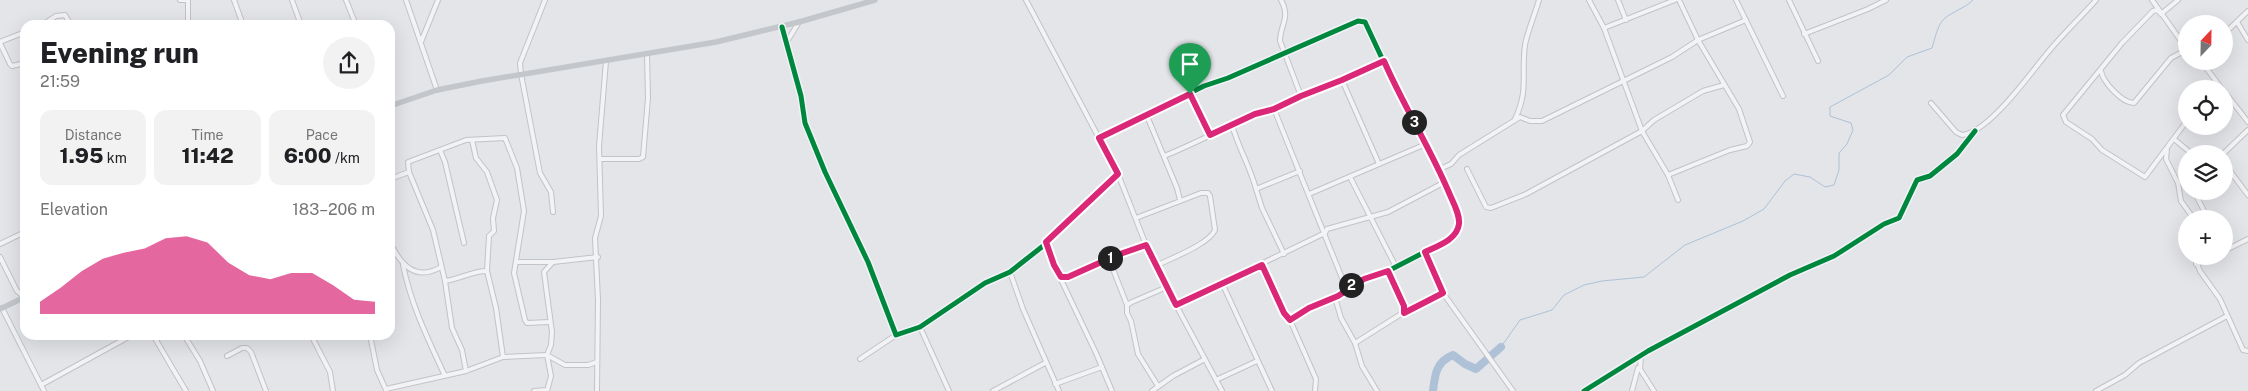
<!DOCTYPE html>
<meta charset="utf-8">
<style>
body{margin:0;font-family:"Public Sans",sans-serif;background:#f2f2f2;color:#202124;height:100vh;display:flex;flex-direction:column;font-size:19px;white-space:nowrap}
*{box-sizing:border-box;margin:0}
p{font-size:16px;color:#757577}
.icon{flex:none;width:28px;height:28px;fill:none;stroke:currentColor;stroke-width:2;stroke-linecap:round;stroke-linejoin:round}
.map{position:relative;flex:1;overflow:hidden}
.panel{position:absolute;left:20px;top:20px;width:375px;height:320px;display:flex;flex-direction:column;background:#fff;border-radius:15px;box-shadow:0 5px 20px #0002}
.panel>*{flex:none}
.needle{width:32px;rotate:22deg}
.buttons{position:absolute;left:2178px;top:15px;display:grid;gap:10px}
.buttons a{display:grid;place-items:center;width:55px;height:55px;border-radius:50%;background:#fff;box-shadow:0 5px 20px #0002;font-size:25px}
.pin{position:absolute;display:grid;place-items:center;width:42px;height:42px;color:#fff;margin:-51px -21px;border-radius:50% 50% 50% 0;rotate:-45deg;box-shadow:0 0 5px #0007}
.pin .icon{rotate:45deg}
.km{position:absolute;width:25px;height:25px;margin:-12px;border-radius:50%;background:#222;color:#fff;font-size:14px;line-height:25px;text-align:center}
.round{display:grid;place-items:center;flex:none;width:52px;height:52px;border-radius:26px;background:#f2f2f2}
.headline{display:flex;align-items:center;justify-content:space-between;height:85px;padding:0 20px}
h1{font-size:28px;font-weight:800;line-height:38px}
.figures{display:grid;grid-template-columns:repeat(3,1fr);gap:8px;height:85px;padding:5px 20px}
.figures div{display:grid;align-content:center;border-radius:12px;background:#f2f2f2;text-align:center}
.figures b{font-size:21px;font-weight:800}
.figures small{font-size:14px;font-weight:400}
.figures p{font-size:14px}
.chart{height:140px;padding:10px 20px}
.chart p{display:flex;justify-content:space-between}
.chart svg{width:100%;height:90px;margin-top:5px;fill:#db2777;opacity:.7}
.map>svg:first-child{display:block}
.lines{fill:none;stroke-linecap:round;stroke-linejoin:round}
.stream{stroke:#aec1d7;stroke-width:1}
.river{stroke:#aec1d7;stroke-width:8}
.minor-casing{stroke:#c1c3c7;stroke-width:6}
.minor{stroke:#f3f3f5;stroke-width:4}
.secondary{stroke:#c3c6ca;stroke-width:5.5}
.cycleway-casing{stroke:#f1f3f8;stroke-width:8}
.cycleway{stroke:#00873e;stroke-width:5}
.route-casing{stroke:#fff;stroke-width:10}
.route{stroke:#db2777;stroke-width:6}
</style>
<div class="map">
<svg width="2248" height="391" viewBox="0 0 2248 391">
<rect width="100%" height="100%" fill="#e3e5e9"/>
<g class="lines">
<!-- stream -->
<path class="stream" d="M1501,347l19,-27 32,-10 12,-15 20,-10 18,-4 42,-4 41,-32 58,-24 21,-12 21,-28 9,-7 16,3 15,10 9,-2 5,-15v-17l8,-9 6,-14 -2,-7 -21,-7v-9l59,-32 18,-18 25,-9c3,-9 5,-23 13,-30 9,-7 20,-10 28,-18"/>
<!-- river -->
<path class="river" d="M1433,391c2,-17 3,-29 20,-36l12,9 11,5 25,-22"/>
<defs>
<g id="minor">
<polyline points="180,0 188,0 188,25"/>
<polyline points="234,0 243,25"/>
<polyline points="292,0 301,25"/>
<polyline points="346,0 356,25"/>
<polyline points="406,0 437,90"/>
<polyline points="545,0 520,63 521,74 540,173 551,192 553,212"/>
<polyline points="1026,0 1118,174 1146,245 1176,305 1222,391"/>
<path d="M1281,0c10,18 -1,25 -1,41l21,55"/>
<polyline points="1589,0 1604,28 1642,131 1668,175 1678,200"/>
<polyline points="1618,0 1626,20"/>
<polyline points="1736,0 1783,96"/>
<polyline points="1789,0 1818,61"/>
<polyline points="2152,0 2186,48"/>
<polyline points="2178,0 2161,14 2157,10 2153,11 2122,43 2063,115 2066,122 2092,139 2102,150 2145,177 2186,122"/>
<polyline points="2237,22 2248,40"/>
<polyline points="42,25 56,16 65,15 71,25"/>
<polyline points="782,27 801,96 805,123 825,172 868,262 896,335 920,327 985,283 1010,272 1043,246 1118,174"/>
<polyline points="1604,28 1675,0"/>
<polyline points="1804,34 1868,9 1886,0"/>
<polyline points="2224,34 2248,11"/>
<polyline points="0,42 25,32"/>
<polyline points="421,42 438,0"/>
<polyline points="0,43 10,64 12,66 25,63"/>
<polyline points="786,43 799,22"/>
<polyline points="2201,61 2222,89"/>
<path d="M2101,71c2,11 21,32 33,32l37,-45 15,-8"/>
<polyline points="1342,80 1379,164"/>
<polyline points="2209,89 2215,80"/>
<polyline points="2224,91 2248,122"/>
<polyline points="1190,95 1210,135"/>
<path d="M1931,103l25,29 6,3c28,-3 69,-63 87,-84 15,-18 32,-34 47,-51"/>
<polyline points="1274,109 1342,278 1349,287"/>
<polyline points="1147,116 1177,188 1180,200"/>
<path d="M1515,119c14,-29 6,-45 10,-74 2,-12 10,-31 14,-45"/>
<path d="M1232,125c6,22 18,41 24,64l44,-18"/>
<polyline points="1099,138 1204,86 1228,78 1358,21 1365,22 1394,84 1440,169 1459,223 1450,239 1388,271 1364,279 1338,295 1309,308 1290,320"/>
<polyline points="2174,139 2192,154"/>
<polyline points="472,140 476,158 487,172 497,200 493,218 494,231 489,236 487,271 496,308 503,357"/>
<polyline points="440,150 445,162 464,243"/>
<polyline points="2167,150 2166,159 2178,183 2181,201 2194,219"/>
<polyline points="2223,154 2248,130"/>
<path d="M1164,156c31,-12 59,-28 89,-41 7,-3 15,-4 22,-7 36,-15 73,-30 109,-47"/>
<polyline points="600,159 639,159 643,157 648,98 647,54"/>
<polyline points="2224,163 2248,195"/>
<polyline points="1440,169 1451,164 1459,155 1520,117 1530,121 1542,121 1672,57 1698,40 1746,20"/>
<polyline points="1467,169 1486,207 1491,208 1526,194 1642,131 1654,120 1703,91 1724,85"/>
<polyline points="409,172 433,230 445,281 452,328 462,350 466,371"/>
<polyline points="1668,175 1730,150 1747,146 1750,142 1739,109 1698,40 1679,0"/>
<polyline points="1350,177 1396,267"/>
<polyline points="390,179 409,172 408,162 466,140 505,138 517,168 524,211 514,273 525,320 527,323 550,322"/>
<polyline points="1256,189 1262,208 1284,254"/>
<polyline points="2194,191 2208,219"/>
<polyline points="1309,194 1426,144"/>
<path d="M1136,218l65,-25h7l2,3 5,34c-7,15 -44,28 -59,36"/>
<path d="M390,242c10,22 25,40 51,25"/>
<polyline points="1046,242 1054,265 1096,353 1112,391"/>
<polyline points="0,244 25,232"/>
<polyline points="2224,251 2248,239"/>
<polyline points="1425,252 1443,293 1513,391"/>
<polyline points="2194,256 2200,271 2220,299 2243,350 2248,351"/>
<polyline points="0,257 17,291 24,297"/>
<polyline points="1109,259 1127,305"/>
<polyline points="516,262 553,262 598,257"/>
<polyline points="2196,264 2212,256"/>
<path d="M403,265c8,40 25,74 42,111"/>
<polyline points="1262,265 1284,313 1290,320 1316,379 1315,391"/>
<polyline points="1388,271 1404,306 1404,313"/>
<polyline points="1010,272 1023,309 1059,391"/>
<polyline points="1061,277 1068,277 1117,255 1146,245"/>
<path d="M445,281c15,-2 27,-10 42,-10"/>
<polyline points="1222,283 1272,391"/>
<polyline points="1338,296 1336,301 1341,318 1355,343 1362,366 1377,391"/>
<polyline points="1176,305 1325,233 1327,229 1388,212 1445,182"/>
<polyline points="2,308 44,391"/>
<polyline points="920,327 949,391"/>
<polyline points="153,335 186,391"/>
<polyline points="184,335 200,361 213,391"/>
<polyline points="311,335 330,372 333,391"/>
<polyline points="370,335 377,370 386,390"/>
<polyline points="1355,343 1409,309 1443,293"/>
<polyline points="227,356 242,348 247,348 251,352 266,391"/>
<polyline points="1641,356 1640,369 1654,391"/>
<polyline points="860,359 896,335"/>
<polyline points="1216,380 1257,361"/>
<polyline points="1055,384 1102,367"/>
<polyline points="41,385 132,335"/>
<polyline points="1158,386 1138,354 1131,321 1127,313 1127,305 1132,302 1167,287"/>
<polyline points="386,389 466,371 503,357 547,355 565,365 588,365 597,362"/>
<polyline points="534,391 547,390"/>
<polyline points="547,391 551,376 547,355 551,345 552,332 544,272 553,262"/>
<polyline points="597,391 598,300 595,238 601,216 599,146 606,61"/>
<polyline points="993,391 1045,363"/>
<polyline points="1152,391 1173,376 1205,359"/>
<polyline points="1584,391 1648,351 1790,275 1834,256 1884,224 1899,218 1917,180 1930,176 1957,154 1975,131"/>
<polyline points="1632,391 1638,368"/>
<polyline points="2096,391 2125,375 2139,363 2227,316"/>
</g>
</defs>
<!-- minor casing -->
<use href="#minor" class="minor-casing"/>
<!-- minor -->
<use href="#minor" class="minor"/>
<!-- secondary -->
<g class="secondary">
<polyline points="390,106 437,90 482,81 716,42 799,22 875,0"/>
<polyline points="0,309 25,297"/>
</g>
<defs>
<g id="cycleway">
<polyline points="782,27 801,96 805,123 825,172 868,262 896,335 920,327 985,283 1010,272 1043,246 1118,174"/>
<polyline points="1099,138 1204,86 1228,78 1358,21 1365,22 1394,84 1440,169 1459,223 1450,239 1388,271 1364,279 1338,295 1309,308 1290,320"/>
<polyline points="1584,391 1648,351 1790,275 1834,256 1884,224 1899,218 1917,180 1930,176 1957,154 1975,131"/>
</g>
</defs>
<!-- cycleway casing -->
<use href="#cycleway" class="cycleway-casing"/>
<!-- cycleway -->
<use href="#cycleway" class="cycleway"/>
</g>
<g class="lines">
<defs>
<path id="route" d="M1384,61c20,46 47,88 66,134 4,9 10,20 9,29 -2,16 -22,22 -34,28l18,41 -39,20v-7l-16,-35 -24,8 -26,17 -29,12 -19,12 -6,-7 -22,-48 -86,40 -30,-60 -29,10 -49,22h-7l-7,-12 -8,-23 72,-68 -19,-36 91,-44 20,41 45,-21 19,-5 27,-13 41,-16z"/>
</defs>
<!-- route casing -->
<use href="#route" class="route-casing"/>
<!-- route -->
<use href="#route" class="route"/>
</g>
</svg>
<div class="buttons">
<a><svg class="needle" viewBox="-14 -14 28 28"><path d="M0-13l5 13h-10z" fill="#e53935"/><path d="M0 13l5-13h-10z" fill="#757577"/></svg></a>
<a><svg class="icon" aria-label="locate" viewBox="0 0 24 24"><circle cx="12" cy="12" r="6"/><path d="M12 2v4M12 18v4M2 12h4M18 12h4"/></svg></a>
<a><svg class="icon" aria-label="layers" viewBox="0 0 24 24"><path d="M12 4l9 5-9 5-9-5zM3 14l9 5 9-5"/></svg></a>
<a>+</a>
</div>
<div class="pin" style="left:1190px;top:94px;background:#1e9e55"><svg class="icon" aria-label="arrive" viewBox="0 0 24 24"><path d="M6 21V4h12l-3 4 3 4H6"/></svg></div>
<b class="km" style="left:1110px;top:258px">1</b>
<b class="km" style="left:1351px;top:285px">2</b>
<b class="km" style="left:1414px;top:122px">3</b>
<section class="panel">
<div class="headline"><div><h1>Evening run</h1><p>21:59</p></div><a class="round"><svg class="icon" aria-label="share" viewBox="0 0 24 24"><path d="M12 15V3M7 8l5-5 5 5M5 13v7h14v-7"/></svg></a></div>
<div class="figures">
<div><p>Distance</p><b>1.95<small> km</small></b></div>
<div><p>Time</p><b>11:42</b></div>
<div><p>Pace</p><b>6:00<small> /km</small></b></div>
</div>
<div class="chart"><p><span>Elevation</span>183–206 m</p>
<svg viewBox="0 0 160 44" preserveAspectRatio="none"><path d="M0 44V38L10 31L20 23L30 17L40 14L50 12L60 7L70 6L80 9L90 19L100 25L110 27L120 24L130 24L140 30L150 37L160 38V44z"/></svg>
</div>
</section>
</div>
